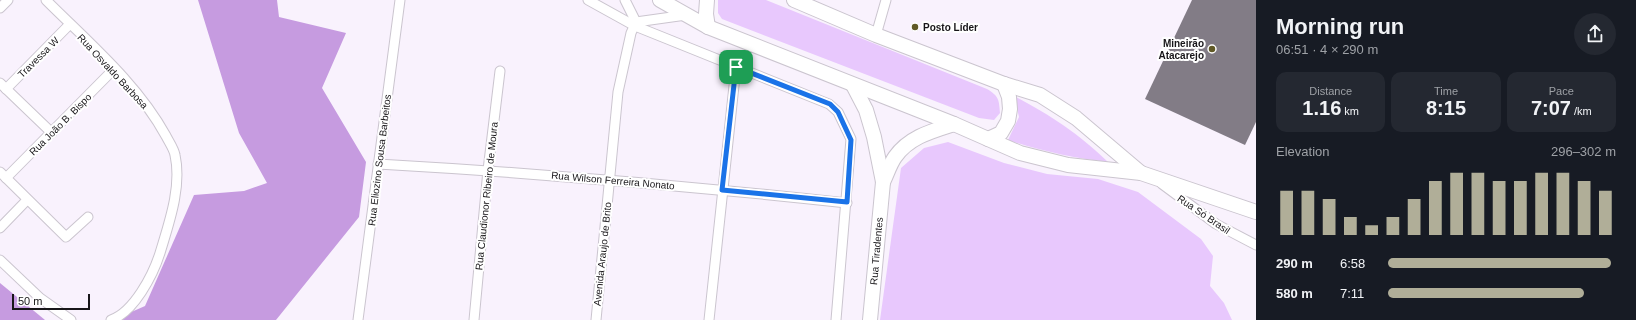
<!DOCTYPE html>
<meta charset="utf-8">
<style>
body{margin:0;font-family:Helvetica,sans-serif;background:#242831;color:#f1f3f6;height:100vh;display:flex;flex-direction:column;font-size:15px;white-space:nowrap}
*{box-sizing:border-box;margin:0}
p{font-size:13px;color:#9ea1a6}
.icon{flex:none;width:22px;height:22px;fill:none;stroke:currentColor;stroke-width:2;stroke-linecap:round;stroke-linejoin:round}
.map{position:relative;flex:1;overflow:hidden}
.details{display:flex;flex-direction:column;background:#171b24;width:380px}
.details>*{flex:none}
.scale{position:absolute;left:12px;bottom:10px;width:78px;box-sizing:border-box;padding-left:4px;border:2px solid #181619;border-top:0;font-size:11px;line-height:14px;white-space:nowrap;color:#181619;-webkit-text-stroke:3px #fff;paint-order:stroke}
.pin{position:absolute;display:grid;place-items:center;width:34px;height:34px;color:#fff;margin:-17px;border-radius:8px;box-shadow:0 2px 6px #0006}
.round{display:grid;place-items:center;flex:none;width:42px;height:42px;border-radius:21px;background:#242831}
.head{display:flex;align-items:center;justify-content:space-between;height:68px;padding:0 20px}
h1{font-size:22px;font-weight:700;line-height:30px}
.stats{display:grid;grid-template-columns:repeat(3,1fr);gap:6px;height:68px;padding:4px 20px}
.stats div{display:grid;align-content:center;border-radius:10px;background:#242831;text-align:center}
.stats b{font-size:20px;font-weight:700}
.stats small{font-size:11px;font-weight:400}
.stats p{font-size:11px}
.chart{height:112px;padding:8px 20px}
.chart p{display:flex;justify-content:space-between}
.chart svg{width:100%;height:72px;margin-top:4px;stroke:#b0ae98;stroke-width:6}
ul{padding:0 20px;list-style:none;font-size:13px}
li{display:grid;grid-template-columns:64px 48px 1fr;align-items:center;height:30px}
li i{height:10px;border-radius:5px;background:#b0ae98}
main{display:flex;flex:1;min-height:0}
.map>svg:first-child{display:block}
.green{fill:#e8c8fd}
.forest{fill:#c69be0}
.building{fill:#827c86}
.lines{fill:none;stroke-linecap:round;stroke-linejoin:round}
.street-casing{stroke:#cbc5cf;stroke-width:11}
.primary-casing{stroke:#cbc5cf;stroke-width:16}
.street{stroke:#fff;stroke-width:9}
.primary{stroke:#fff;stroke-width:14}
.route-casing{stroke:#fff;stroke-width:8}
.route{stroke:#1a73e8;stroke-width:5}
.poi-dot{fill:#605926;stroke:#fff;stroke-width:1.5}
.labels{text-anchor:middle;stroke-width:4;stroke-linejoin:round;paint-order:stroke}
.poi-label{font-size:10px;font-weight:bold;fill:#181619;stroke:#fff;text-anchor:start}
.street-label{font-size:10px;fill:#181619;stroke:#fff}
</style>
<main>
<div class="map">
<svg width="1256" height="320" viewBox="0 0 1256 320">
<rect width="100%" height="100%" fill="#f9f2fd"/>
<!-- green -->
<g class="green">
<path d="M718,0h48l221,89c12,7 12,11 13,24l-6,7 -15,-2 -257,-99 -4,-6z"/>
<path d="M1014,96c36,19 64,37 94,66 -35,-4 -67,-11 -100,-22l11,-23z"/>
<polygon points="948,142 1004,163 1047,174 1098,179 1138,192 1201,239 1213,256 1210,286 1224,303 1232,320 880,320 901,168 924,148"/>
</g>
<!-- forest -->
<g class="forest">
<polygon points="198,0 277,0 279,17 346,33 322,88 366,162 359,217 276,320 113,320 145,306 194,195 244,191 267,183 239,133"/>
<polygon points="0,283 45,320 0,320"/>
</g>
<!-- building -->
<polygon class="building" points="1192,0 1256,0 1256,122 1245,145 1145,99"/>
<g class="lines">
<defs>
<g id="street">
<path d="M46,0c42,42 91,83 120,136 3,6 8,13 9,19 7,32 -6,68 -15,98 -7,22 -26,59 -49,67"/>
<polyline points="588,0 635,26 829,104 838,112 851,139 836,320"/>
<polyline points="0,8 8,0"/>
<polyline points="636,22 686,15"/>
<polyline points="876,35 886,0"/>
<polyline points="0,83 52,133"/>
<polyline points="6,89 70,24"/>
<path d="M378,164c157,9 313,22 469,39"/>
<polyline points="0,172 66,237 88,217"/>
<polyline points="6,178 114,69"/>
<polyline points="1162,184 1216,224 1256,245"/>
<polyline points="0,228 27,200"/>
<polyline points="0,260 40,298 71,320"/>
<polyline points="358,320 400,0"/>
<polyline points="474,320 488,170 500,71"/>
<polyline points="596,320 618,92 631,33 636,22 625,0"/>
<polyline points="709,320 736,67"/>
</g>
<g id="primary">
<polyline points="660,0 708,27 954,124 1020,153 1068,165 1141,173 1256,212"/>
<polyline points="707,0 706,14 708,27"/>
<polyline points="794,0 876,35 1004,84 1040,95 1076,118 1141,173"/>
<polyline points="853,85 866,110 874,137 883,182 870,320"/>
<polyline points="988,139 1001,133 1008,121 1010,109 1009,97 1004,84"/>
<path d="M883,182c4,-8 7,-18 12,-25 14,-20 37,-26 59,-33"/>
</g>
</defs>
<!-- street casing -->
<use href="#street" class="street-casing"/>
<!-- primary casing -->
<use href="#primary" class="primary-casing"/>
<!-- street -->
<use href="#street" class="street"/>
<!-- primary -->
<use href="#primary" class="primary"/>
</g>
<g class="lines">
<defs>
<polygon id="route" points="736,67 830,104 838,112 851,140 847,202 722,190"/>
</defs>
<!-- route casing -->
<use href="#route" class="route-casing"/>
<!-- route -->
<use href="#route" class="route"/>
</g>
<!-- markers -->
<g class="poi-dot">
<circle cx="915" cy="27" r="4"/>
<circle cx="1212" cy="49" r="4"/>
</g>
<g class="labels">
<!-- poi labels -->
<g class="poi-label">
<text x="923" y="31">Posto Líder</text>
<text x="1204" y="47" text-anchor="end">Mineirão<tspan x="1204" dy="12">Atacarejo</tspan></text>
</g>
<!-- street labels -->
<g class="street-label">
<text transform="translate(38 57) rotate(-45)" y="4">Travessa W</text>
<text transform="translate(113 71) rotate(47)" y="4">Rua Osvaldo Barbosa</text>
<text transform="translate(60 124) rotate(-45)" y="4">Rua João B. Bispo</text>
<text transform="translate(379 160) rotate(-83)" y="4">Rua Eliozino Sousa Barbeitos</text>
<text transform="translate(613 180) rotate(5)" y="4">Rua Wilson Ferreira Nonato</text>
<text transform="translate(486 196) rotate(-84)" y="4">Rua Claudionor Ribeiro de Moura</text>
<text transform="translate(1204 214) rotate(34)" y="4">Rua Só Brasil</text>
<text transform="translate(876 251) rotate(-85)" y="4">Rua Tiradentes</text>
<text transform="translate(602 254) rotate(-84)" y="4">Avenida Araujo de Brito</text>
</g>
</g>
</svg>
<div class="scale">50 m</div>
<div class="pin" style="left:736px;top:67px;background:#1e9e55"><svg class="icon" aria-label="arrive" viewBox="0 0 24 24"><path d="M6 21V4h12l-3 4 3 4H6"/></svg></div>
</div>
<section class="details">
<div class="head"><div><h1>Morning run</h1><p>06:51 · 4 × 290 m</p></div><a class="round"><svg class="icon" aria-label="share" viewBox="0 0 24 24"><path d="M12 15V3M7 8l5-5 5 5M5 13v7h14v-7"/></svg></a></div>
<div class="stats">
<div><p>Distance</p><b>1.16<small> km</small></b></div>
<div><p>Time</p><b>8:15</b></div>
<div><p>Pace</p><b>7:07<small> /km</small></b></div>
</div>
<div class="chart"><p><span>Elevation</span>296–302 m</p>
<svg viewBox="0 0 160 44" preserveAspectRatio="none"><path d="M5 44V17M15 44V17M25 44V22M35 44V33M45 44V38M55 44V33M65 44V22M75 44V11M85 44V6M95 44V6M105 44V11M115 44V11M125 44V6M135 44V6M145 44V11M155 44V17"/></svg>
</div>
<ul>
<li><b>290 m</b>6:58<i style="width:98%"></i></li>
<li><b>580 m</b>7:11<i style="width:86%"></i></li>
</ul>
</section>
</main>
